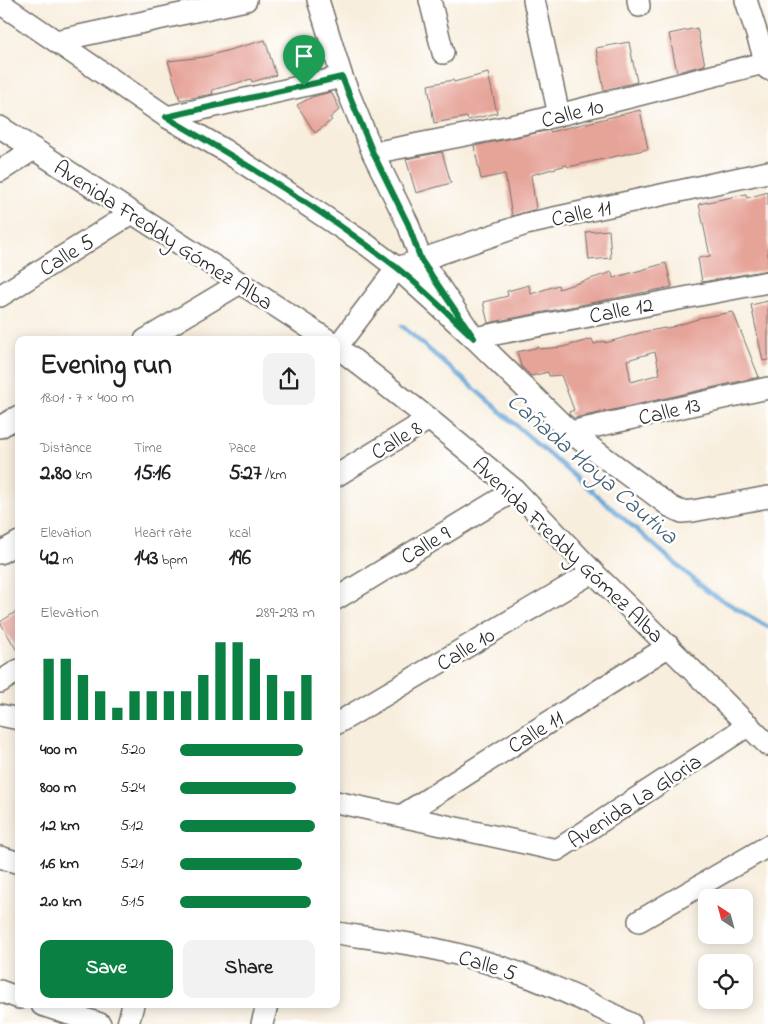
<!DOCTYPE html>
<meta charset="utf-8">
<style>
body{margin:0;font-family:"Indie Flower",sans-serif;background:#f2f2f2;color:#202124;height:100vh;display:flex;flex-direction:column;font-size:19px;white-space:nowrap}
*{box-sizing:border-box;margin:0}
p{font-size:16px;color:#757577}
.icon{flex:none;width:28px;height:28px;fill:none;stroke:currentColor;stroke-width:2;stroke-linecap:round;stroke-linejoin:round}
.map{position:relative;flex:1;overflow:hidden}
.panel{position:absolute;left:15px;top:336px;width:325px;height:672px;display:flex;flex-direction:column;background:#fff;border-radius:10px;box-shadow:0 2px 12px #0003}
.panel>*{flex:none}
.needle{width:32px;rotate:324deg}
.buttons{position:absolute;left:698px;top:889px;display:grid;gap:10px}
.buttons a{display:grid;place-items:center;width:55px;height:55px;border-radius:10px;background:#fff;box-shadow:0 2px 12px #0003;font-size:25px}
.pin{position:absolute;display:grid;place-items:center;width:42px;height:42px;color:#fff;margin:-51px -21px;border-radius:50% 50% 50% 0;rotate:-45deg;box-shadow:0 0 5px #0007}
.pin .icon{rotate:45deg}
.round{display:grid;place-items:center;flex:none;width:52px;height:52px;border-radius:10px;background:#f2f2f2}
.headline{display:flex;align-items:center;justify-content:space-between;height:85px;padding:0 25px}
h1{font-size:28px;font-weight:700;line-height:38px}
.stats{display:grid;grid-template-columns:repeat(3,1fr);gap:8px;height:85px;padding:5px 25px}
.stats div{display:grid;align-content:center}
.stats b{font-size:21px;font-weight:700}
.stats small{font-size:14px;font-weight:400}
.stats p{font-size:14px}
.chart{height:140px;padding:10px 25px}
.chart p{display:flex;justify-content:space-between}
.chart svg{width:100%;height:90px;margin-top:5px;stroke:#0b8043;stroke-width:6}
.button{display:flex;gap:10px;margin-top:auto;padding:10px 25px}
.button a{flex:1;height:58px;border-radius:10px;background:#0b8043;color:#fff;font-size:20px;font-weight:700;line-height:58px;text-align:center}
.button a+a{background:#f2f2f2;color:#202124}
ul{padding:0 25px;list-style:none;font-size:16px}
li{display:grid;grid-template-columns:80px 60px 1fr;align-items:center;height:38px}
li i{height:12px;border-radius:6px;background:#0b8043}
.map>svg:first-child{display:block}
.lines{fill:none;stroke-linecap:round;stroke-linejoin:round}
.stream{stroke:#60a3d4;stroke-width:4.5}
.building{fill:#e6a398;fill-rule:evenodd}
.minor-casing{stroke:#736f69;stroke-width:24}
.minor{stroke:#fff;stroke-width:21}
.route-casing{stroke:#fff;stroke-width:10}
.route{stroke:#0b8043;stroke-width:6}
.labels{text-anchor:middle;stroke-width:5;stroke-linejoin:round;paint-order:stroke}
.street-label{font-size:22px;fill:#2b2b2b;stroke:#fff}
.water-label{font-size:24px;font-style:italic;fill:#436177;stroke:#fff}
</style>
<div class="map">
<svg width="768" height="1024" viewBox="0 0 768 1024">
<rect width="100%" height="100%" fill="#fff"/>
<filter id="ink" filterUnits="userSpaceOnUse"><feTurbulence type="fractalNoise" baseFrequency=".02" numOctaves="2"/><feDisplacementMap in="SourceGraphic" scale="10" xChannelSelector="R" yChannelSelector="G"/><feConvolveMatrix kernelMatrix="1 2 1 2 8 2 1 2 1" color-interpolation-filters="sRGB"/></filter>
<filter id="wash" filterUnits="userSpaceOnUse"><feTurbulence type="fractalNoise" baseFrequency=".0096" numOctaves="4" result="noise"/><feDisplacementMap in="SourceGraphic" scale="20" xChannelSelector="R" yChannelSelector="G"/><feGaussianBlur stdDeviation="1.12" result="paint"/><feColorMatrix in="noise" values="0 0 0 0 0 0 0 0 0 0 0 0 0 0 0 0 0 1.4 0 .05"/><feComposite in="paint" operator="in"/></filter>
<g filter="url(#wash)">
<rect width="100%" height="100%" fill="#f8eedd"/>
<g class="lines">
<!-- stream -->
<polyline class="stream" points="402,326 707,591 768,627"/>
</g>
<g id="blocks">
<!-- building -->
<g class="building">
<polygon points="697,28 705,65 677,72 669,34"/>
<polygon points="265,40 276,75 252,82 251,79 212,90 213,94 180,100 168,61 204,57"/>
<polygon points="629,42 637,82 604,90 596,48"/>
<polygon points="488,73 497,113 468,120 467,117 434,123 428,85 453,80 454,82"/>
<polygon points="331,92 340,109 330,118 332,120 315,133 297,105 312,97"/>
<polygon points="640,110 648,149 568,167 567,165 531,175 536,209 512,216 505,174 481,179 474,146 550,130 550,132"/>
<polygon points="442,152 451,183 416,193 406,159"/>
<polygon points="768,192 768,270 702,282 698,258 710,256 699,204 746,194 747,198"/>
<polygon points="609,230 611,258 589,260 586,232"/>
<polygon points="666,263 672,287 488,323 483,302 508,296 507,291 529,285 531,294 558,285 559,289 612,272 613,278"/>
<polygon points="768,301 768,360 763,361 751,305"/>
<path d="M733,312l26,65 -155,35 -1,-2 -4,3 -25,5 -5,-4v-2l5,-2 -13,-35 -12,1 -1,-4 -17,4 -10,-10 -4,-14 22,-5v2l24,-2 29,-8 2,5 11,-3v2l38,-11 22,-4v1l33,-10v-1zM655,352l5,22 -29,8 -4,-22z"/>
<polygon points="19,610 19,654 0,622"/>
</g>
</g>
</g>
<g filter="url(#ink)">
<use href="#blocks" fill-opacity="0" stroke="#736f69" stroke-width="1"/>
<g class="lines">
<defs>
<g id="minor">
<polyline points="318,0 342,77 373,153 408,224 421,260 474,338 570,432 671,507 682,512 693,511 768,497"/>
<polyline points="430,0 443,53"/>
<polyline points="534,0 559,115"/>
<polyline points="638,0 639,6"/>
<polyline points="746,0 768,69"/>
<polyline points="0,3 167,117 224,150 367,245 397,268 474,338 768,282"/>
<polyline points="56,41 246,0"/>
<polyline points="167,117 342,77"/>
<polyline points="0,127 328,340"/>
<polyline points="373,153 531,122 768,62"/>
<polyline points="0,171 34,149"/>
<polyline points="0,296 132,213"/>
<polyline points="145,340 240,283"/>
<polyline points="336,346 429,419 515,490 593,572 768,745"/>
<polyline points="336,348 397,268 526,224 768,172"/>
<polyline points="0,427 19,416"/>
<polyline points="570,432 768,388"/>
<polyline points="336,476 429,419"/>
<polyline points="0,553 19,542"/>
<polyline points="336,599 515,490"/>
<polyline points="0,682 19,670"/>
<polyline points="0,715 19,719"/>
<polyline points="336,724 593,572"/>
<polyline points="336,802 557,850 749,725"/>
<polyline points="401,816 669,646"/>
<polyline points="0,857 19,863"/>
<polyline points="639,921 768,846"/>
<path d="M336,933c34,5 69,9 103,17 67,14 132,42 192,74"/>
<polyline points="0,991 19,998"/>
<polyline points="42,1005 100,1024"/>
<polyline points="128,1024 133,1005"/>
<polyline points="262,1024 267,1005"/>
</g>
</defs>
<!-- minor casing -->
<use href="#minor" class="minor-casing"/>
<!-- minor -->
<use href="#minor" class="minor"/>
</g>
</g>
<g class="lines" filter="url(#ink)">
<defs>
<path id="route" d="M342,77l31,76 35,71 13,36 53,78c-26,-24 -51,-50 -78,-71 -72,-56 -151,-104 -230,-150z"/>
</defs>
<!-- route casing -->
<use href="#route" class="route-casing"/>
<!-- route -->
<use href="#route" class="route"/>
</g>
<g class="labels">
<!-- street labels -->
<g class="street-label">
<text transform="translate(572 112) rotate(-14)" y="8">Calle 10</text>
<text transform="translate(581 212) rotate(-12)" y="8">Calle 11</text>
<text transform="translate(164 234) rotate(33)" y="8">Avenida Freddy Gómez Alba</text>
<text transform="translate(66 254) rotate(-32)" y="8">Calle 5</text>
<text transform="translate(621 309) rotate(-11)" y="8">Calle 12</text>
<text transform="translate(669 410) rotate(-13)" y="8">Calle 13</text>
<text transform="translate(396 439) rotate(-31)" y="8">Calle 8</text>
<text transform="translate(425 544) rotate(-31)" y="8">Calle 9</text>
<text transform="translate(569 549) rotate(44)" y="8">Avenida Freddy Gómez Alba</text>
<text transform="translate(465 648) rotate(-31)" y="8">Calle 10</text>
<text transform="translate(535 731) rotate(-32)" y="8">Calle 11</text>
<text transform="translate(634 800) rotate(-33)" y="8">Avenida La Gloria</text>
<text transform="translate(488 964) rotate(17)" y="8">Calle 5</text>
</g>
<!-- water labels -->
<g class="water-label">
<text transform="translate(593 468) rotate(41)" y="8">Cañada Hoya Cautiva</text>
</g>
</g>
</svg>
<div class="buttons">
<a><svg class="needle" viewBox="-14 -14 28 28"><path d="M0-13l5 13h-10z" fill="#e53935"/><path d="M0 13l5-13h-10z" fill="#757577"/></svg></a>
<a><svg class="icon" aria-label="locate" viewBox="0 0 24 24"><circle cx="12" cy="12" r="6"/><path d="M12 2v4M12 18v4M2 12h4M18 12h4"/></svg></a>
</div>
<div class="pin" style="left:304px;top:86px;background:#1e9e55"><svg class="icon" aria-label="arrive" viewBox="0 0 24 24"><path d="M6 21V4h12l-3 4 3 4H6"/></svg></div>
<section class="panel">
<div class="headline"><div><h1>Evening run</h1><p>18:01 · 7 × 400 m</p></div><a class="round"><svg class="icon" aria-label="share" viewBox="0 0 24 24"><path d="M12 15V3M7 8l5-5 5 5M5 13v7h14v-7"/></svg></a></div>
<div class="stats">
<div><p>Distance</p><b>2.80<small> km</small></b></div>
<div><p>Time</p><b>15:16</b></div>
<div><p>Pace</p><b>5:27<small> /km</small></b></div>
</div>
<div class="stats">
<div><p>Elevation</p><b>42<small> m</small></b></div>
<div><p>Heart rate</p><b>143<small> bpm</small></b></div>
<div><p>kcal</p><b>196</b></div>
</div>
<div class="chart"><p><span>Elevation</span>289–293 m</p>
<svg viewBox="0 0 160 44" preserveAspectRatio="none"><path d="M5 44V14M15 44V14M25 44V22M35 44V30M45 44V38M55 44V30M65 44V30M75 44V30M85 44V30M95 44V22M105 44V6M115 44V6M125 44V14M135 44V22M145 44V30M155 44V22"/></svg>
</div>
<ul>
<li><b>400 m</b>5:20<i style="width:91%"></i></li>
<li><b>800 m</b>5:24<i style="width:86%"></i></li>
<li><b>1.2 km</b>5:12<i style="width:100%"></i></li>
<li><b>1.6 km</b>5:21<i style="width:90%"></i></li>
<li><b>2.0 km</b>5:15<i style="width:97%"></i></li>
</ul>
<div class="button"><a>Save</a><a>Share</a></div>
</section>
</div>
